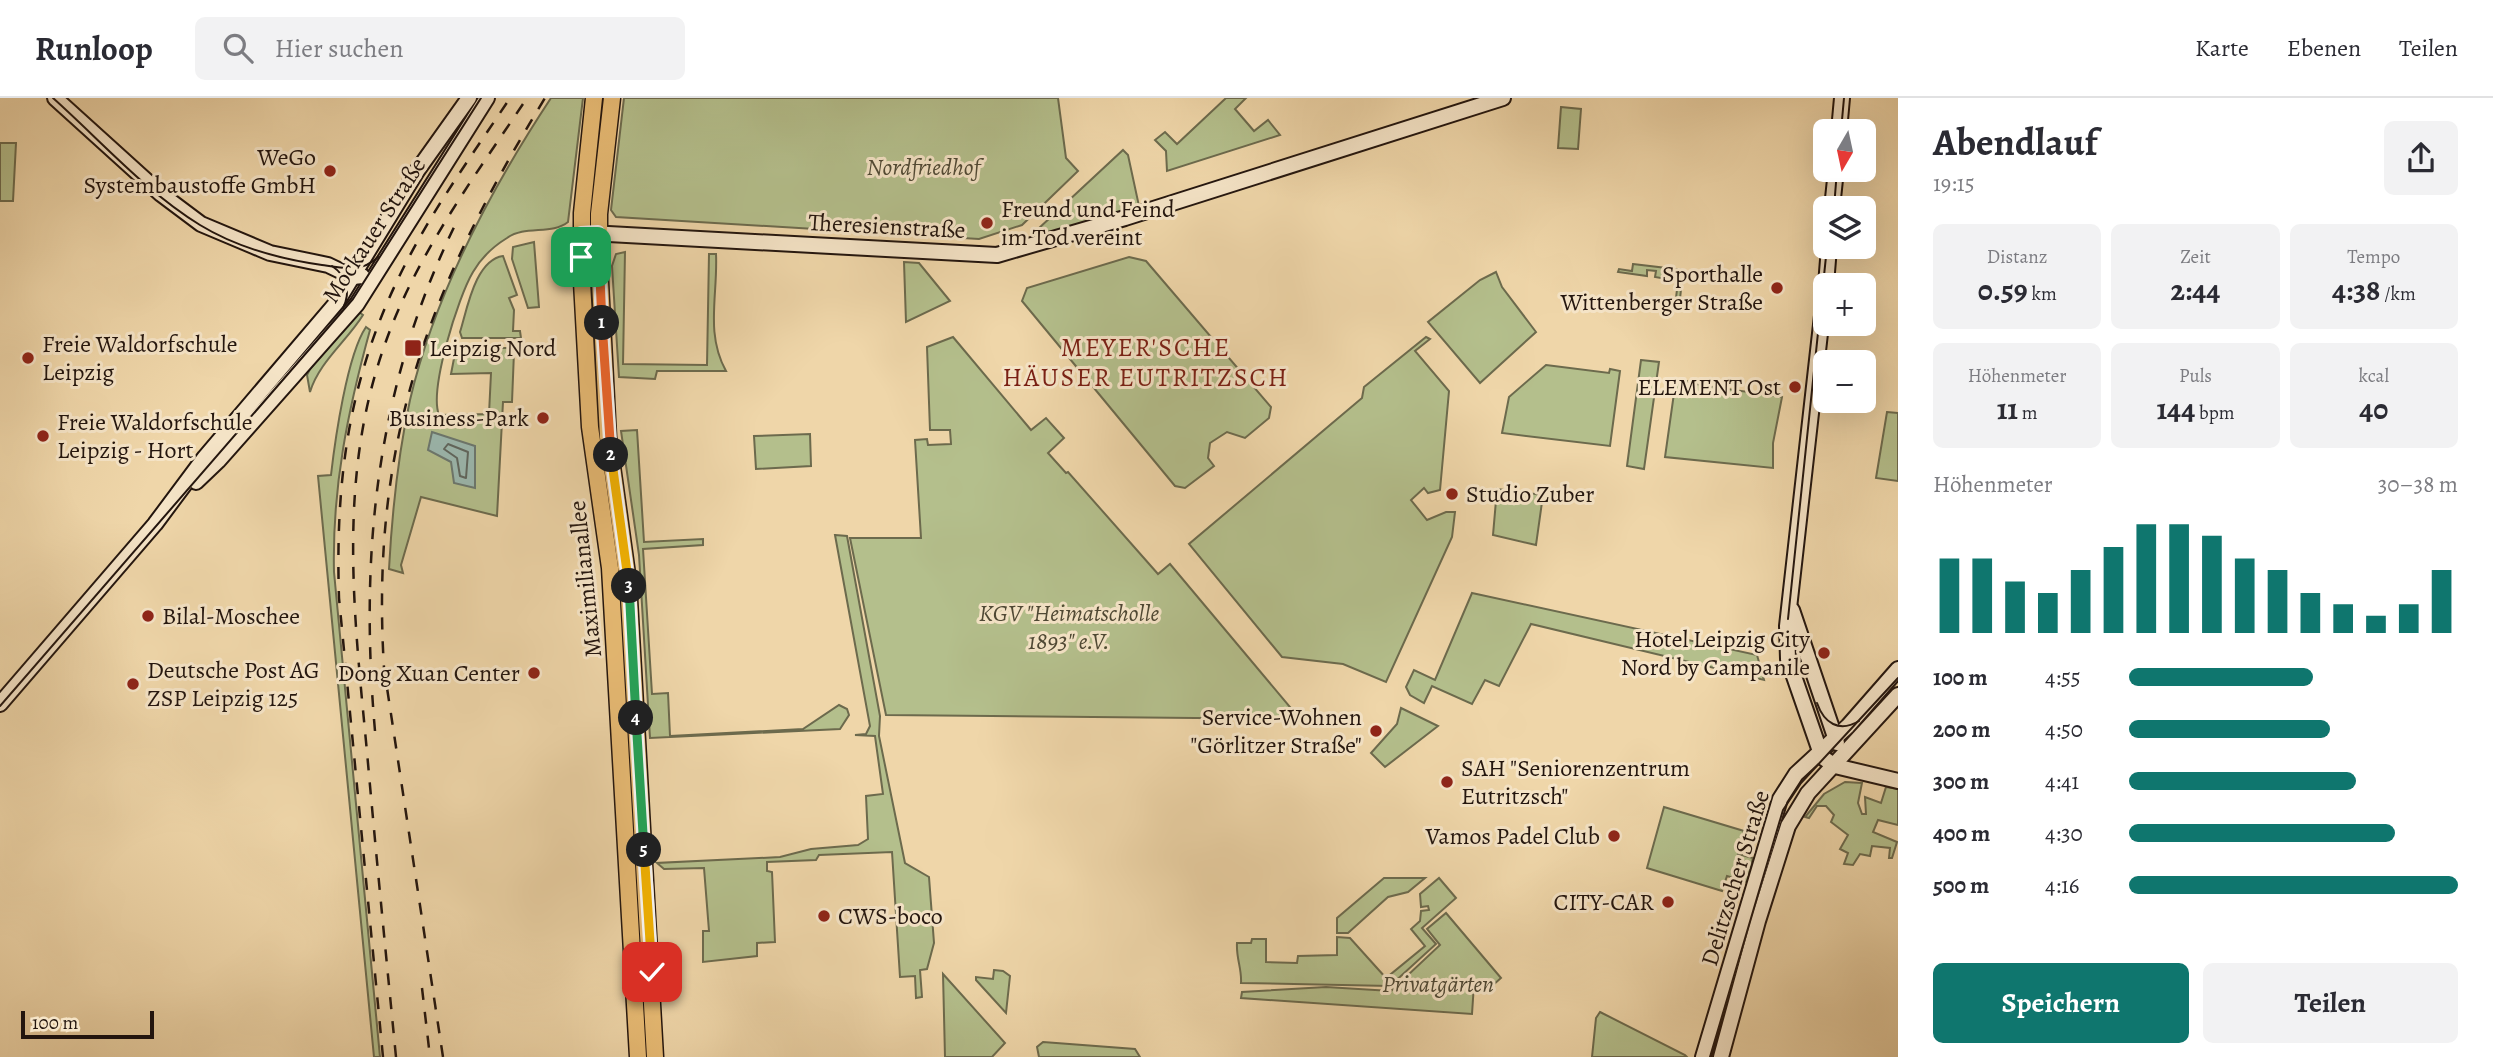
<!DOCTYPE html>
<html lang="de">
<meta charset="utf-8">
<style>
body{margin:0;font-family:Alegreya,serif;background:#f2f2f3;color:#2b2b33;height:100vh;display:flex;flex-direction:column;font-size:26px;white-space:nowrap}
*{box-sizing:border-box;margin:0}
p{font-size:23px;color:#7c7c81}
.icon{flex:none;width:38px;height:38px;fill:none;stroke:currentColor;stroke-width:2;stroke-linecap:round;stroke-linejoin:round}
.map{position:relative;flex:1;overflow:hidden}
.sheet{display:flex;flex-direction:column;background:#fff;width:595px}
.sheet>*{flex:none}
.needle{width:46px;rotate:189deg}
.fabs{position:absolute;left:1813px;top:21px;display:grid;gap:14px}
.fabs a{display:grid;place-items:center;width:63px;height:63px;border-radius:10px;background:#fff;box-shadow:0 7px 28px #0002;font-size:35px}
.scale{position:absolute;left:21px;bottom:18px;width:133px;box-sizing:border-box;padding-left:7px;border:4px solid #23150e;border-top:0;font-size:19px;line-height:24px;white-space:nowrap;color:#23150e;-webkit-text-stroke:5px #f5e4c7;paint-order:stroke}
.pin{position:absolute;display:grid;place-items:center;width:60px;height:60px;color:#fff;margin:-30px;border-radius:14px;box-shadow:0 4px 10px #0006}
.km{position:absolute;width:35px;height:35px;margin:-18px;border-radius:50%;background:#222;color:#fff;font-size:19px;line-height:35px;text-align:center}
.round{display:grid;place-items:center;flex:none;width:74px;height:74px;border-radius:10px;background:#f2f2f3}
.summary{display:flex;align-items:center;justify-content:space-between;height:119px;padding:0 35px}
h1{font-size:38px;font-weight:600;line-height:52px}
.stats{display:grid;grid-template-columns:repeat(3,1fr);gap:10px;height:119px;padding:7px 35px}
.stats div{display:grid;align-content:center;border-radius:10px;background:#f2f2f3;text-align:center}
.stats b{font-size:30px;font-weight:600}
.stats small{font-size:19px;font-weight:400}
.stats p{font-size:19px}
.chart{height:196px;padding:14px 35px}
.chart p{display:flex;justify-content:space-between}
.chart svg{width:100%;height:126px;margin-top:7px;stroke:#0f766e;stroke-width:6}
.button{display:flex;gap:14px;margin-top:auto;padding:14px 35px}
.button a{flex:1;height:80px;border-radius:10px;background:#0f766e;color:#fff;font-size:28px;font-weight:600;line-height:80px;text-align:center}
.button a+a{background:#f2f2f3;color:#2b2b33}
ul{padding:0 35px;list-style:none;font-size:23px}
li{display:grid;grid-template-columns:112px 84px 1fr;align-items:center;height:52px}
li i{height:18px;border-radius:9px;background:#0f766e}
header{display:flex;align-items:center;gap:42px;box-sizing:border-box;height:98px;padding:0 35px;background:#fff;border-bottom:2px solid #e1e1e2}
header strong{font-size:33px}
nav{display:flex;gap:38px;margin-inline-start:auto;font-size:24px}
.search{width:490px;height:63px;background:#f2f2f3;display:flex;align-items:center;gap:18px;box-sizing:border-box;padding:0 24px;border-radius:10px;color:#7c7c81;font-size:26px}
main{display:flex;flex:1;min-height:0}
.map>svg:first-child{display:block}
.green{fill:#b4bf8c;stroke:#6c6a4d;stroke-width:2}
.water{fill:#9bb8af;stroke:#6b776f;stroke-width:2}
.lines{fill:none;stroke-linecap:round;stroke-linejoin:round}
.shore{stroke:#5f665e;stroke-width:2}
.secondary-casing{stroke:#23150e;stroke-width:18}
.primary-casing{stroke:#23150e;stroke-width:19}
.secondary{stroke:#f5e4c7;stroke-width:14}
.primary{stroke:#e8bb74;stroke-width:16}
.tram{stroke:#23150e;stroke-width:2}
.rail{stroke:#23150e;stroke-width:2.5;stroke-dasharray:12 12;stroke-linecap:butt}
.split-1-casing{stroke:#fff;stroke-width:14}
.split-2-casing{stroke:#fff;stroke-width:14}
.split-3-casing{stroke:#fff;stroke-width:14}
.split-4-casing{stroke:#fff;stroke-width:14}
.split-5-casing{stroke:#fff;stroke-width:14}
.split-6-casing{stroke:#fff;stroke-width:14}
.split-1{stroke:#f0652b;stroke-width:9}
.split-2{stroke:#f0652b;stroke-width:9}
.split-3{stroke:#f5b400;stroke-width:9}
.split-4{stroke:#22a559;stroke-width:9}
.split-5{stroke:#22a559;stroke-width:9}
.split-6{stroke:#f5b400;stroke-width:9}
.poi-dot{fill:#8f2418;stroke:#f5e4c7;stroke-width:2.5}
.labels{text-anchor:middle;stroke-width:6;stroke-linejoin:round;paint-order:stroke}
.poi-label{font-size:24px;fill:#23150e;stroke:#f5e4c7;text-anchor:end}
.park-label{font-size:24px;font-style:italic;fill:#4e4834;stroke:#f5e4c7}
.street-label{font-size:24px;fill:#23150e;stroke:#f5e4c7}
.neighbourhood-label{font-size:26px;letter-spacing:2px;fill:#7a1f14;stroke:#f5e4c7}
</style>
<header>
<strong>Runloop</strong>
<div class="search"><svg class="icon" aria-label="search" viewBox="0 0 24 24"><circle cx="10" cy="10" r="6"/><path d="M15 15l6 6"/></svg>Hier suchen</div>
<nav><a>Karte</a><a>Ebenen</a><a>Teilen</a></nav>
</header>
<main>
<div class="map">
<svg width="1898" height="959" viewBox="0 0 1898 959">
<rect width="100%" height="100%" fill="#efd6a9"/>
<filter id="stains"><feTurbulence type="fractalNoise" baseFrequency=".00286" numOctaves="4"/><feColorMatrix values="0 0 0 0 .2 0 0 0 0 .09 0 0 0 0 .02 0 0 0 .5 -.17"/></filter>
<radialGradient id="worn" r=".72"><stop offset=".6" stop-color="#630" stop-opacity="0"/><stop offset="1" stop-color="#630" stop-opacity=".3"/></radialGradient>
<!-- green -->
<g class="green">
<path d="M551,0h32l-15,124c-16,13 -43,3 -61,16 -13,8 -26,20 -34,34 -15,25 -44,118 -34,143l50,-1 2,-41 -40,1 5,-26h65l1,3 -8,1 -2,50h-9l-6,114 -76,-19 -20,68 2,8 -14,-4c3,-56 9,-114 21,-169 25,-107 81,-211 141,-302z"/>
<polygon points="624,0 1058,0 1066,60 1078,73 1022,127 979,141 616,119 611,112"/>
<polygon points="1226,0 1246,0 1235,11 1254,33 1268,22 1280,37 1167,73 1166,53 1155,42 1165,34 1177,46"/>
<polygon points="1561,9 1581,11 1578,51 1558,50"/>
<polygon points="0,45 16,45 13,103 0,103"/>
<polygon points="1123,52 1128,57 1139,108 1042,139 1037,138 1038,131"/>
<polygon points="534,144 539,209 528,210 512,161 513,149"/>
<path d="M625,154l-2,112 84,1 2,-111h7c2,41 -11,79 10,117h-69l-2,8 -36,-2 -7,-111 4,-12z"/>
<path d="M503,158l14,39 -8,3 5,12 -1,21h7l1,7h-59l-2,-6c7,-22 15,-72 43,-76z"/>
<polygon points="1129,159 1146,163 1271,309 1269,320 1245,340 1227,334 1210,345 1208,360 1214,368 1185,390 1175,388 1022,203 1027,190"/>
<polygon points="904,164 919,165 950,203 906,224"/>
<polygon points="590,165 618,431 628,623 603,392 590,238"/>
<polygon points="1633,166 1683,172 1680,201 1676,200 1678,183 1655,179 1656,173 1647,172 1647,178 1618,174 1619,171 1632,173"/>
<polygon points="1496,174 1502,189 1536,234 1480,285 1428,224 1480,182"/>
<path d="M359,214l4,3c-16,26 -44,47 -53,77l-3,-17 3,-6z"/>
<path d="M366,229l4,3c-22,80 -38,157 -36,242l46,485h-6l-56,-581 13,-1c4,-35 16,-120 35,-148z"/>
<polygon points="953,239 1031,332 1046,320 1064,340 1048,355 1066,375 1068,374 1158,476 1170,466 1300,621 886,617 850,440 921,440 915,342 927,341 928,347 951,346 950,332 930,332 927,249"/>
<polygon points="1426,239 1430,241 1415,253 1449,293 1440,392 1428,395 1424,390 1411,402 1427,422 1446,414 1455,414 1452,439 1386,584 1343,566 1282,559 1189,446 1362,300 1364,289"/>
<polygon points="1641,262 1659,264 1644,371 1627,368"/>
<polygon points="1546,267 1609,275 1610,271 1620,273 1610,348 1502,335 1509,299"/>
<polygon points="1676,281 1687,283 1687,285 1782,299 1773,345 1773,370 1665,359"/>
<polygon points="1887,314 1898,315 1898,383 1876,380"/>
<polygon points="637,332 644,444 703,441 703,447 643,451 652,596 668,595 670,638 803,631 839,607 847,611 849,617 840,631 650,640 639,457 621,333"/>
<polygon points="810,336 811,368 756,371 754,338"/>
<polygon points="1497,391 1543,397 1536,447 1493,437"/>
<polygon points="835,437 847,438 880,618 879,638 905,765 929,779 934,845 927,871 920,872 922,899 916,900 915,878 900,879 892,754 819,757 816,762 767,764 767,773 772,774 775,844 757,845 757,858 703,864 703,833 709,833 704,770 664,771 657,765 780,759 811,751 858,747 868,741 866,698 883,696 875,638 855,637 866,636 870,628"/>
<polygon points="1472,495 1757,557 1764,582 1531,526 1499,588 1485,582 1472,606 1432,588 1424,605 1410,597 1406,589 1414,572 1435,582"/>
<polygon points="1401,610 1438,628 1385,669 1371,655 1397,626"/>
<polygon points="1845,684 1862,685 1858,705 1862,716 1866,716 1865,699 1881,705 1886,689 1898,691 1898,727 1878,722 1873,734 1897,744 1892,760 1889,760 1890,750 1872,748 1870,758 1860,756 1853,767 1844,766 1848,755 1840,751 1848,737 1831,724 1834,717 1826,708 1817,708 1809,720 1805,719 1824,696"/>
<polygon points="1664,709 1744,733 1738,756 1753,760 1747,784 1727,778 1722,793 1647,770"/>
<polygon points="1384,780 1425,780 1408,794 1388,799 1348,835 1337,835 1337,820"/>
<path d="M1439,780l17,20 -34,30 14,16 -46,42 -149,-3c1,-14 -5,-25 -4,-40h14l1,-4h14v23l31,1 1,-7 39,-1v-18l13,1 36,40 39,-32 -14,-17 9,-8 1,-10 8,-1 -1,-4 -7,1 -1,-13z"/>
<polygon points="1446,815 1501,880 1492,888 1474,886 1472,916 1241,900 1242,894 1326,889 1391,893 1440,847 1427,831"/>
<polygon points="994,872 1003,873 1010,878 1006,915 976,882 976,879 993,881"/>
<polygon points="943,876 1005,945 992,959 945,959"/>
<polygon points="1600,914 1685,957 1687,959 1592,959 1596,920"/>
<polygon points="1043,944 1135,951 1140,959 1039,959 1037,949"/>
</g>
<!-- water -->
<polygon class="water" points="432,334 475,348 475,390 454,385 451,364 428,352"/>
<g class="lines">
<!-- shore -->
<polygon class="shore" points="448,346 468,354 466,380 460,378 457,360 444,351"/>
<defs>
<g id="secondary">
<polyline points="55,0 161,96 201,126 270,155 328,167 353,179 362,178"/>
<polyline points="1839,33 1842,0"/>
<polyline points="1832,110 1836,72"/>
<polyline points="590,135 997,157 1125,120 1503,0"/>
<polyline points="1826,187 1829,149"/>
<polyline points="1825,191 1787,528 1788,561 1822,659 1835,668 1898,683"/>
<polyline points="196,384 218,363 357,206 487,0"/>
<polyline points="1792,512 1837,645"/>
<polyline points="0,606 155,426 205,359 337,204 417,73 469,0"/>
<polyline points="1703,959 1780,701 1796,676 1848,628 1898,571"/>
<polyline points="1721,959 1758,823 1788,728 1808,695 1898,597"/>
</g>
<g id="primary">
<polyline points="594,0 582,115 582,184 590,329 610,470 638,959"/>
<polyline points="612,0 599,116 599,164 608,339 628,483 655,959"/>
</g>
</defs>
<!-- secondary casing -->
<use href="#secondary" class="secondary-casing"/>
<!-- primary casing -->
<use href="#primary" class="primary-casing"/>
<!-- secondary -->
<use href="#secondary" class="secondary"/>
<!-- primary -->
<use href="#primary" class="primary"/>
<!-- tram -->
<g class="tram">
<path d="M53,0c46,41 94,95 147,127 36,22 80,34 122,40 20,3 40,8 56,-8"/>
<polyline points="1841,33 1844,0"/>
<polyline points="1834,110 1837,72"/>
<path d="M332,168c15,10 19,26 11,42"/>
<polyline points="1788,521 1827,149"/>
<path d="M1817,605c7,20 22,30 42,18"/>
<polyline points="0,608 353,201 481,0"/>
<polyline points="1710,959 1783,712 1801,685 1898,580"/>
</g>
<!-- rail -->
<g class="rail">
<path d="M375,633c-16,-182 2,-350 84,-514"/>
<polyline points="422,890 430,959"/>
<path d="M383,959l-44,-459c-4,-124 11,-228 69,-339 29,-56 67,-108 102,-161"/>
<path d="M396,959c-10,-102 -20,-203 -29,-305 -13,-138 -30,-274 18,-408 31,-89 90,-168 142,-246"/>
<path d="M443,959l-59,-389c-14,-227 45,-380 161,-570"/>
</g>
</g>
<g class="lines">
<defs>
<polyline id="split-1" points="581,159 581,135 598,134 602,225"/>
<polyline id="split-2" points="602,225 611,357"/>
<polyline id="split-3" points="611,357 629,488"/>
<polyline id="split-4" points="629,488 636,620"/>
<polyline id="split-5" points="636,620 644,752"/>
<polyline id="split-6" points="644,752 652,874"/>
</defs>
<!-- split-1 casing -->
<use href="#split-1" class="split-1-casing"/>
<!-- split-2 casing -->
<use href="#split-2" class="split-2-casing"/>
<!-- split-3 casing -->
<use href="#split-3" class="split-3-casing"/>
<!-- split-4 casing -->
<use href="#split-4" class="split-4-casing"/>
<!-- split-5 casing -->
<use href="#split-5" class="split-5-casing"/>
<!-- split-6 casing -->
<use href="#split-6" class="split-6-casing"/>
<!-- split-1 -->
<use href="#split-1" class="split-1"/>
<!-- split-2 -->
<use href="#split-2" class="split-2"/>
<!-- split-3 -->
<use href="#split-3" class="split-3"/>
<!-- split-4 -->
<use href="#split-4" class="split-4"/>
<!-- split-5 -->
<use href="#split-5" class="split-5"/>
<!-- split-6 -->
<use href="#split-6" class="split-6"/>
</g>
<!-- markers -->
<g class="poi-dot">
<circle cx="330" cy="73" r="7"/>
<circle cx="987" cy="125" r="7"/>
<circle cx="1777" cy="190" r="7"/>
<rect x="404" y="241" width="18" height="18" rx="3.5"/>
<circle cx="28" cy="260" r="7"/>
<circle cx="1795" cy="289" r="7"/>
<circle cx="543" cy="320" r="7"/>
<circle cx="43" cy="338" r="7"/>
<circle cx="1452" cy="396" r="7"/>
<circle cx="148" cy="518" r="7"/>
<circle cx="1824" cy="555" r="7"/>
<circle cx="534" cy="575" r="7"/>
<circle cx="133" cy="586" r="7"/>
<circle cx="1376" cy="633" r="7"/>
<circle cx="1447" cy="684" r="7"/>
<circle cx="1614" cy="738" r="7"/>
<circle cx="1668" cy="804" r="7"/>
<circle cx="824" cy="818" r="7"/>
</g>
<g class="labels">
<!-- poi labels -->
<g class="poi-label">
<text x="316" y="67">WeGo<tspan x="316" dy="28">Systembaustoffe GmbH</tspan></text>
<text x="1001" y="119" text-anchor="start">Freund und Feind<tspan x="1001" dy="28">im Tod vereint</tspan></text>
<text x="1763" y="184">Sporthalle<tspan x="1763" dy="28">Wittenberger Straße</tspan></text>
<text x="42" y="254" text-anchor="start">Freie Waldorfschule<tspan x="42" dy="28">Leipzig</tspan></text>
<text x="429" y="258" text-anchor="start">Leipzig Nord</text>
<text x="1781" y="297">ELEMENT Ost</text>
<text x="529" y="328">Business-Park</text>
<text x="57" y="332" text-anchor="start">Freie Waldorfschule<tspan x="57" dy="28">Leipzig - Hort</tspan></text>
<text x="1466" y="404" text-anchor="start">Studio Zuber</text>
<text x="162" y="526" text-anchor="start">Bilal-Moschee</text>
<text x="1810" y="549">Hotel Leipzig City<tspan x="1810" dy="28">Nord by Campanile</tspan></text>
<text x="147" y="580" text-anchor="start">Deutsche Post AG<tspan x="147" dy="28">ZSP Leipzig 125</tspan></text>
<text x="520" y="583">Dong Xuan Center</text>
<text x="1362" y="627">Service-Wohnen<tspan x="1362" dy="28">"Görlitzer Straße"</tspan></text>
<text x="1461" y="678" text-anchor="start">SAH "Seniorenzentrum<tspan x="1461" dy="28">Eutritzsch"</tspan></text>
<text x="1600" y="746">Vamos Padel Club</text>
<text x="1654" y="812">CITY-CAR</text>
<text x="838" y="826" text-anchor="start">CWS-boco</text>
</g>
<!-- park labels -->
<g class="park-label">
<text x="923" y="77">Nordfriedhof</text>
<text x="1069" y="523">KGV "Heimatscholle<tspan x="1069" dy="28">1893" e.V.</tspan></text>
<text x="1438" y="894">Privatgärten</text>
</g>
<!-- street labels -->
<g class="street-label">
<text transform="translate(887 128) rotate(3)" y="8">Theresienstraße</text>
<text transform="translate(374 132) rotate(-57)" y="8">Mockauer Straße</text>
<text transform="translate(585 481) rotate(-96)" y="8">Maximilianallee</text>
<text transform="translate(1735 780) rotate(-73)" y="8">Delitzscher Straße</text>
</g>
<!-- neighbourhood labels -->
<g class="neighbourhood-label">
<text x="1146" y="258">MEYER'SCHE<tspan x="1146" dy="30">HÄUSER EUTRITZSCH</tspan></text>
</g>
</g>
<rect width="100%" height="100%" filter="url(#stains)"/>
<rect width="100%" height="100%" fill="url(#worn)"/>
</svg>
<div class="fabs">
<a><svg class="needle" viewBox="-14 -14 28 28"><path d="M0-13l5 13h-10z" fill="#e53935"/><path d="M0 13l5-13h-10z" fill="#7c7c81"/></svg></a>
<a><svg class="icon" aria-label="layers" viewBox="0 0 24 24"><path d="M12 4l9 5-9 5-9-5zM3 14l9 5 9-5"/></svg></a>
<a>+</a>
<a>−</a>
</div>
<div class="scale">100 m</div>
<div class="pin" style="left:581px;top:159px;background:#1e9e55"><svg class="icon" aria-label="arrive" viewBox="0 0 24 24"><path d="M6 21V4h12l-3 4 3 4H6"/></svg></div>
<div class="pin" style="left:652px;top:874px;background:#d93025"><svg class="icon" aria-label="check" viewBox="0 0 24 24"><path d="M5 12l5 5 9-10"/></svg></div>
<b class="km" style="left:602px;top:225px">1</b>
<b class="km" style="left:611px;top:357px">2</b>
<b class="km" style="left:629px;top:488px">3</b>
<b class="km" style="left:636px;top:620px">4</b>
<b class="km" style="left:644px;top:752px">5</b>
</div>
<section class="sheet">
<div class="summary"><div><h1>Abendlauf</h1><p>19:15</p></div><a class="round"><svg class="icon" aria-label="share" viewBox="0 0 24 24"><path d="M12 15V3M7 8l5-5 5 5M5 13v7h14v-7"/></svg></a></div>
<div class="stats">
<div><p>Distanz</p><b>0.59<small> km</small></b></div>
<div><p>Zeit</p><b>2:44</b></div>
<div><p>Tempo</p><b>4:38<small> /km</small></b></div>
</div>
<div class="stats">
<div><p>Höhenmeter</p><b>11<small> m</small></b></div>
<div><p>Puls</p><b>144<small> bpm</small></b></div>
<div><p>kcal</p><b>40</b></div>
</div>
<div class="chart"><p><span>Höhenmeter</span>30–38 m</p>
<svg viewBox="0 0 160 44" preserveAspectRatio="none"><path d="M5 44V18M15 44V18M25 44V26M35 44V30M45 44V22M55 44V14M65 44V6M75 44V6M85 44V10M95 44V18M105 44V22M115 44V30M125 44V34M135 44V38M145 44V34M155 44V22"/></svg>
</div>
<ul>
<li><b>100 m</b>4:55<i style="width:56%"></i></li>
<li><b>200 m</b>4:50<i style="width:61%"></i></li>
<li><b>300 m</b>4:41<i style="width:69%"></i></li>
<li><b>400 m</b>4:30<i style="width:81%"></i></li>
<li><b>500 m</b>4:16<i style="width:100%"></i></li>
</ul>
<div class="button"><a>Speichern</a><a>Teilen</a></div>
</section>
</main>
